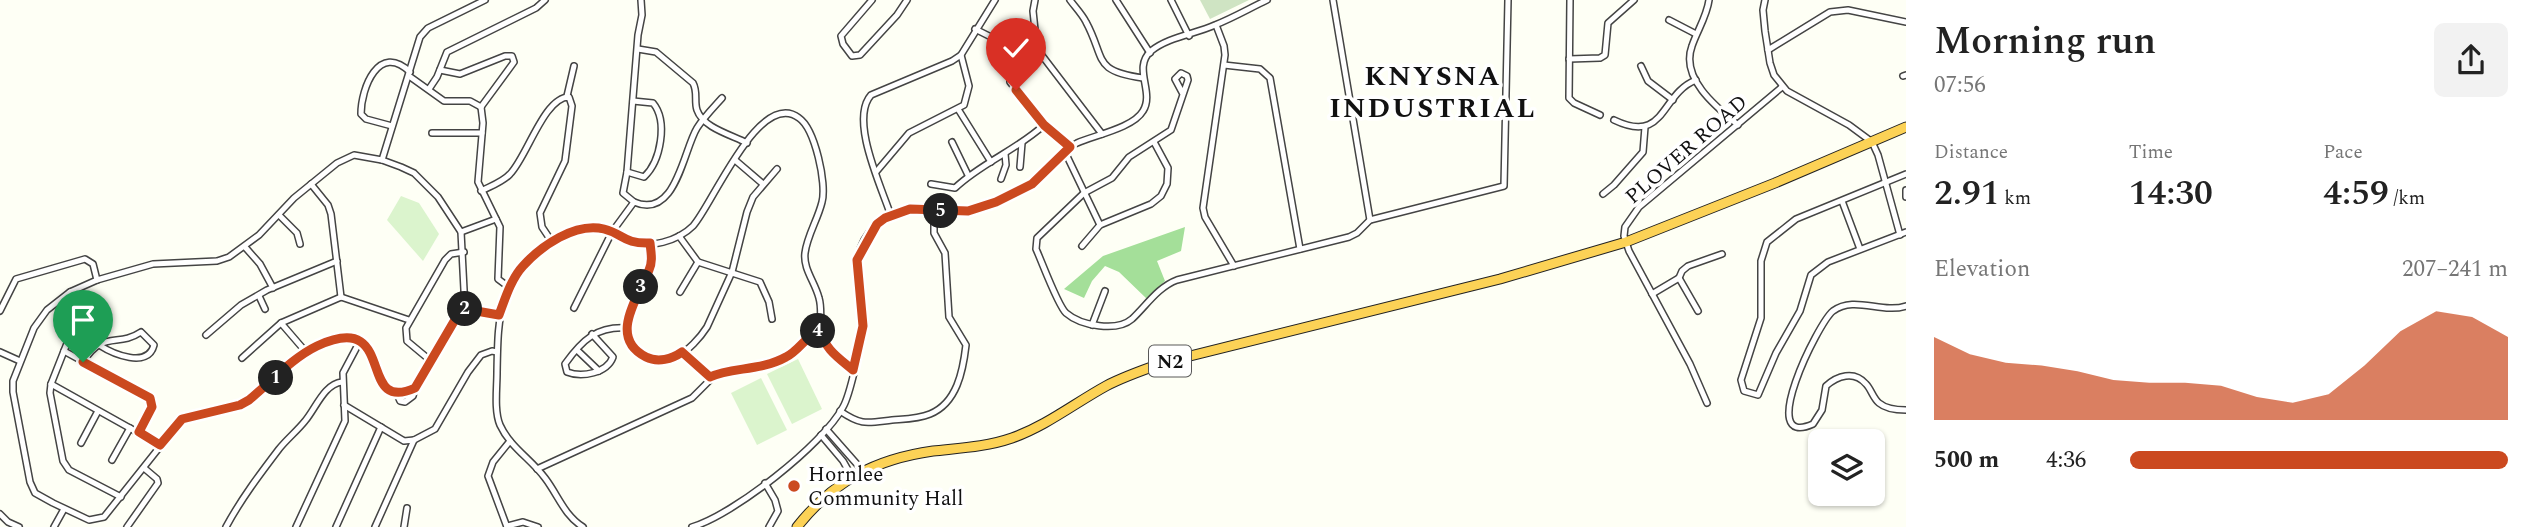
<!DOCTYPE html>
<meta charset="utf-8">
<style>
body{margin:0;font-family:Spectral,serif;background:#f2f2f2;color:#222;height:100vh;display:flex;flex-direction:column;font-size:26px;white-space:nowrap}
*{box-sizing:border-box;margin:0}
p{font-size:23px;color:#767676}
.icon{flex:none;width:38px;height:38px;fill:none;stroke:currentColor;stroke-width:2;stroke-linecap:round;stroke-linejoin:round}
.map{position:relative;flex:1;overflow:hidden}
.details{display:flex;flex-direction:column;background:#fff;width:630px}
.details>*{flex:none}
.controls{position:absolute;left:1808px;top:429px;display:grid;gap:14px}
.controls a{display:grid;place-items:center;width:77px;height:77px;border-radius:10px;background:#fff;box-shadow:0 2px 5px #0004;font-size:35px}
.pin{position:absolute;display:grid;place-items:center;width:60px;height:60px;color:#fff;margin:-72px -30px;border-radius:50% 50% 50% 0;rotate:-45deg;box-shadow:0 0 7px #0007}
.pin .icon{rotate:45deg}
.km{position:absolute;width:35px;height:35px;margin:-18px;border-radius:50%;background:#222;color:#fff;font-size:19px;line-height:35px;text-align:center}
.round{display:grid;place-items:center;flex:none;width:74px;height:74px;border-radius:10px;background:#f2f2f2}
.headline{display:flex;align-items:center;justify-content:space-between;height:119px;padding:0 28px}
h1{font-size:38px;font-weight:600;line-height:52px}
.metrics{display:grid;grid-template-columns:repeat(3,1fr);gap:10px;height:119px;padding:7px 28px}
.metrics div{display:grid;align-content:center}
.metrics b{font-size:35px;font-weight:600}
.metrics small{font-size:19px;font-weight:400}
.metrics p{font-size:19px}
.chart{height:196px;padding:14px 28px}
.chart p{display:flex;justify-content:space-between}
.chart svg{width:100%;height:126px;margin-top:7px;fill:#cb491f;opacity:.7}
ul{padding:0 28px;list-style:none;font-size:23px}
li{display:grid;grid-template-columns:112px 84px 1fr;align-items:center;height:52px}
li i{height:18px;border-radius:9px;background:#cb491f}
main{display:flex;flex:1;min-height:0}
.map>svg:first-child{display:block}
.forest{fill:#a4df99}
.cemetery{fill:#cfe4c3}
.pitch{fill:#dbf4cd}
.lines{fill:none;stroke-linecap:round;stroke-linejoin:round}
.minor-casing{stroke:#444;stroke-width:8}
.highway-casing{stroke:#222;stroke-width:11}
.minor{stroke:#fff;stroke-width:5}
.highway{stroke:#fcd256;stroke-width:9}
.route-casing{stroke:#fff;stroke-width:14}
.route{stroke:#cb491f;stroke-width:9}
.poi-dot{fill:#cb491f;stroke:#fff;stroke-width:2.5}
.labels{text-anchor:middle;stroke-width:7;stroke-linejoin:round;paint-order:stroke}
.shield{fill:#fff;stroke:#585858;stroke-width:2}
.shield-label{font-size:19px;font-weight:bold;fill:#111}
.street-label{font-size:21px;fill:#111;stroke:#fff}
.poi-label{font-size:21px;fill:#111;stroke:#fff;text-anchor:start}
.district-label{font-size:28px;font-weight:bold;letter-spacing:2px;fill:#111;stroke:#fff}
</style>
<main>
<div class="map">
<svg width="1906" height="527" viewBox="0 0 1906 527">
<rect width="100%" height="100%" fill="#fefff5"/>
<!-- forest -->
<polygon class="forest" points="1185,227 1181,251 1157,261 1165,281 1147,299 1119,272 1105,266 1092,281 1084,298 1064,289 1103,256"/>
<!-- cemetery -->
<polygon class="cemetery" points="1200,0 1249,0 1210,19"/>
<!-- pitch -->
<g class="pitch">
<polygon points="401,196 419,203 439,234 423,261 387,220"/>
<polygon points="798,359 822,409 792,424 767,374"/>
<polygon points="761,378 787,430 757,445 731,393"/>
</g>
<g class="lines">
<defs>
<g id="minor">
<polyline points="872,0 841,36 843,44 852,56 860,55 897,15 907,0"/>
<polyline points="1035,0 1033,11 1037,49"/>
<path d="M1070,0c5,7 12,14 16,22 20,37 6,49 57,56"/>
<polyline points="1116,0 1150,53"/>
<polyline points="1171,0 1189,36"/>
<polyline points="1333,0 1370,220"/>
<polyline points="1570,0 1569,98 1574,103 1600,115"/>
<path d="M1709,0c-2,16 -12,31 -17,46 -12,32 24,61 46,79"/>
<polyline points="1765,0 1763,10 1765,31 1770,63 1774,75 1787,91 1849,125 1872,142 1878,155 1900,235"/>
<polyline points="1669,20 1696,34"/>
<polyline points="1216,25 1224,46 1225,55 1203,208 1205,217 1234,266"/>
<polyline points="975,29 1019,51"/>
<path d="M638,49l18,3 37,31c5,9 1,18 4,27 6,18 35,25 50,33"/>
<polyline points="1037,49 1102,134"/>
<polyline points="1768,50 1830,12 1848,10 1906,22"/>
<polyline points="1019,51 1010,74 1010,82 1044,125 1070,147"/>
<polyline points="1019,51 1037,49"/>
<polyline points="1569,59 1600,58 1605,55 1608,23 1634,0"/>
<polyline points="1224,65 1260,69 1270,78 1300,249"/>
<polyline points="1641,66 1648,81 1673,100"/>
<polyline points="440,70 460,74 505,56 512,56 514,62 481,107"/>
<polyline points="409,76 444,101 470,101 481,107"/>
<polyline points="1903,76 1906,75"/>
<polyline points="429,89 437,77 447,52 536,8 545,0"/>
<path d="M1183,94l-8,-15 6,-6 6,3 1,4 -17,50 -42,27 -17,21 -28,15 -47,45 -1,11c6,13 22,57 30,64 15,13 51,19 66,6 14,-13 26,-32 45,-39l172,-43 8,-4 13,-13 134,-34 4,-186"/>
<polyline points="567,96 574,66"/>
<polyline points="481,107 483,123 478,182 500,227 498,279 510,288"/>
<polyline points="958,109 991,162"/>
<path d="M1614,120c52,25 46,-26 82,-40"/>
<path d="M392,126l-26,-7 -5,-5c0,-26 18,-72 49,-42"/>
<polyline points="432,133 482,133"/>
<polyline points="952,142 968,175"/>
<polyline points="1065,152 1100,225"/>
<path d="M354,155l28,5 19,7 13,6 24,24 23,35 4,77 -9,9 -41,70c-36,16 -36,-16 -46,-40 -4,-3 -8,-7 -14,-9 -34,-12 -82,42 -106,61l-9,5 -58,14 -78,98 -15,3 -36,-17 -18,-10 -5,-11 -17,-90v-11l21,-53 13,-18 23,-18 27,-12 56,-16 64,-3 12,-4 30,-22 35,-37 43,-35z"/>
<polyline points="382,160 420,37 428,28 485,0"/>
<polyline points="735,160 763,184"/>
<polyline points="1020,167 1022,143"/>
<path d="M627,172l17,5c17,-16 24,-56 9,-74l-20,-2"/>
<polyline points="876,172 909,133 964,105 969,86 961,55 995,0"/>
<polyline points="1906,174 1796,219 1767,242 1761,261 1761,318 1741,380 1744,391 1758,395 1776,353 1800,311 1811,275 1828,262 1906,232"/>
<polyline points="1001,179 1006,165 1005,154"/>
<polyline points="311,184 328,205 331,214 341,297"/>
<path d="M931,184l24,4c26,-25 62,-38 89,-63"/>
<polyline points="1906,190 1906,197"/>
<path d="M481,191c10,-5 22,-9 29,-17 17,-17 34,-77 59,-77l3,9 -7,55 -25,52 2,14 10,15"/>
<polyline points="1603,194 1614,185 1643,152 1645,127"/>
<polyline points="1842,201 1860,249"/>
<polyline points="634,202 623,193 627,172 638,35 642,15 641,0"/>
<polyline points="279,215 297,233 300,244"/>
<path d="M891,216c-9,-28 -42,-96 -20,-121l81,-34 9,-6"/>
<polyline points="461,232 496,219"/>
<polyline points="679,236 698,262 760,282 769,302 772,319"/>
<path d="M650,243c1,10 2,18 -1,27 -10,28 -41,63 -4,86 8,6 22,5 31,1 12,-6 24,-19 31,-30l25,-55 15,-60 6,-15 24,-28"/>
<polyline points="1082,246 1100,225 1151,204 1161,196 1167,184 1168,168 1154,142"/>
<polyline points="245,247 260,264 273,288"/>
<polyline points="1679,278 1698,311"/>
<polyline points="70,292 80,307 79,313 51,384 50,393 63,461 69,470 121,497"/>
<polyline points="680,292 698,262"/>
<polyline points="1652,294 1679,278 1682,271 1688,266 1722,254"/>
<polyline points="259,296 265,309"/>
<polyline points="341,297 409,320"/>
<path d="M1906,306c-24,8 -52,-11 -73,5 -15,12 -78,139 -20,113l9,-14 4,-24c11,-10 28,-16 40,-2 5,5 7,14 13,19 7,6 18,7 27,7"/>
<path d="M574,308l38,-76 22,-30c42,18 49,-51 63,-74 7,-11 17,-21 25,-30"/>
<polyline points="465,309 499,315"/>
<polyline points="0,311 16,279 85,259 93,264 97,280"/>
<polyline points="281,323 306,352"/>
<polyline points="1092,325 1105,291"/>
<path d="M592,334l21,23c-6,16 -31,21 -46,15l-2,-8c17,-24 32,-38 62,-36"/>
<polyline points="206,335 241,305 267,290 337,261"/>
<polyline points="577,350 599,371"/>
<polyline points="64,351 150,398 152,407 139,432"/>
<polyline points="0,352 20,361"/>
<polyline points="683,353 710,377"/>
<polyline points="242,358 281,323 341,297"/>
<polyline points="431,361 407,341 406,328 445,260 451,254 464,252"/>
<path d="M83,362c21,-33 34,-14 58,-30l13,13c-6,24 -41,9 -55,0"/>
<polyline points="51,384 160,445"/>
<polyline points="396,392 400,401 405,402 413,396 415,388"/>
<polyline points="1707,403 1690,364 1629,251 1624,236 1625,227 1639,207 1782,87"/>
<polyline points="344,405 404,441 414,440"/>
<path d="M840,411c22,15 27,12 52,9 12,-1 26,-1 38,-6 27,-11 33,-43 36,-69l-17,-28 -4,-64 -11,-20v-23"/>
<polyline points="826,429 863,471"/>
<polyline points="821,435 843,461 852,477"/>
<polyline points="81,443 98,411"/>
<polyline points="112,460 130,428"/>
<polyline points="537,469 692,398 715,375 754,369 787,357 810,335 821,330"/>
<polyline points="765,483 775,500 778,511 769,527"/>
<polyline points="0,514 8,522 19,527"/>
<polyline points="507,526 523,522 538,527"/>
<polyline points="54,527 64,509"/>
<polyline points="127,527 158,483 157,479 144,468"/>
<path d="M226,527c15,-28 34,-53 53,-78 8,-10 18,-18 26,-28 11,-13 19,-37 37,-39"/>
<polyline points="296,527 345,421 343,373 360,341"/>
<polyline points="336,527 381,427"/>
<polyline points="375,527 414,440 435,429 468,372 481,355 492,351 497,352"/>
<polyline points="404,527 407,508"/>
<polyline points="507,527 488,476 493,462 510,441"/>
<path d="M583,527c-19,-12 -25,-32 -38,-49 -14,-19 -35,-31 -45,-53 -6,-14 -3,-37 -3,-52 1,-61 1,-91 54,-130 14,-10 36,-19 54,-14 9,3 15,10 24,13 20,7 49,-1 64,-16 19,-20 66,-138 106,-108 16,11 28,66 23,84 -4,17 -15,34 -17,51 -2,16 10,29 14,45 4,13 -1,29 4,42 5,12 20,21 30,30"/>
<path d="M692,527c41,-12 131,-82 151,-120 7,-12 18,-62 19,-77 3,-38 -20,-73 14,-105 28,-27 58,-10 91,-14 19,-3 42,-13 59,-23 19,-12 31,-35 51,-45 18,-8 56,-15 66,-32 12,-19 -11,-43 8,-60 17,-14 44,-17 64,-26 18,-7 35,-17 52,-25"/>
</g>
<path id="highway" d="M797,527c36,-46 79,-68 136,-76 27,-3 53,-4 79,-13 34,-12 63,-35 94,-52 19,-10 40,-17 60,-24l334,-83 126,-37 149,-59 131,-56"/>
</defs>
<!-- minor casing -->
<use href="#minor" class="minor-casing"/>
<!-- highway casing -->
<use href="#highway" class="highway-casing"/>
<!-- minor -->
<use href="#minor" class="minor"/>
<!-- highway -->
<use href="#highway" class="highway"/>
</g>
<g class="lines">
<defs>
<path id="route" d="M83,362l67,36 2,9 -13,25 21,13 22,-26 58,-14 9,-5c22,-18 43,-42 68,-54 82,-38 38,69 98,42l41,-70 9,-9 34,6c6,-16 12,-36 24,-49 18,-20 52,-44 81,-37 20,5 19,15 46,14 1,10 3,18 -1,27 -10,27 -42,67 -3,87 12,6 26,2 36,-5l28,25c21,-10 51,-6 76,-20 14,-7 20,-22 35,-27 2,18 19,29 32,40l10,-44 -6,-66 20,-36 8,-6 25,-9 58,2 28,-9 36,-18 38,-37 -26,-22 -28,-35"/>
</defs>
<!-- route casing -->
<use href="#route" class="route-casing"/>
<!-- route -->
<use href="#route" class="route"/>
</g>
<!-- markers -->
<circle class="poi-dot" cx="794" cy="486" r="7"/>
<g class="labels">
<!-- shield labels -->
<rect class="shield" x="1149" y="345.5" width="42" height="31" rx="5"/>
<g class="shield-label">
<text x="1170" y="368">N2</text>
</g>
<!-- street labels -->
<g class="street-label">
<text transform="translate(1686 149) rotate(-41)" y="7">PLOVER ROAD</text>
</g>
<!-- poi labels -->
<g class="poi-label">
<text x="808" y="481">Hornlee<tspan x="808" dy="24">Community Hall</tspan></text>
</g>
<!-- district labels -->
<g class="district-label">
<text x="1433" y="85">KNYSNA<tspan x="1433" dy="32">INDUSTRIAL</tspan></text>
</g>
</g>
</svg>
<div class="controls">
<a><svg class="icon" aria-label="layers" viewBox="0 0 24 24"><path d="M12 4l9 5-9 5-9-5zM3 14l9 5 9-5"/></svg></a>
</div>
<div class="pin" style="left:83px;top:362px;background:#1e9e55"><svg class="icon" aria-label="arrive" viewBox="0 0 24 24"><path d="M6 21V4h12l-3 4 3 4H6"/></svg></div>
<div class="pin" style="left:1016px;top:90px;background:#d93025"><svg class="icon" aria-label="check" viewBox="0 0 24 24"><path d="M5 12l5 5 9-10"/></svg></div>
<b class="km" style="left:276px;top:378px">1</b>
<b class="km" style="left:465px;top:309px">2</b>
<b class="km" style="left:641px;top:287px">3</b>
<b class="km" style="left:818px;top:331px">4</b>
<b class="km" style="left:941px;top:211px">5</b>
</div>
<section class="details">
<div class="headline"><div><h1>Morning run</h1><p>07:56</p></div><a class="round"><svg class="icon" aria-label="share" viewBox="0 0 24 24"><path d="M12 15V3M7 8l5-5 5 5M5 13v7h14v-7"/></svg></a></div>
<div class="metrics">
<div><p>Distance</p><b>2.91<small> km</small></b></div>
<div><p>Time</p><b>14:30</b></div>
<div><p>Pace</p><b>4:59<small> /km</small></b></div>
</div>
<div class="chart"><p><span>Elevation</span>207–241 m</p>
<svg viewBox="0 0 160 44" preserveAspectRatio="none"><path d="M0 44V15L10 21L20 24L30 25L40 27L50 30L60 31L70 31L80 32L90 36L100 38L110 35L120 25L130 13L140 6L150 8L160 15V44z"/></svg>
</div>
<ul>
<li><b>500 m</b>4:36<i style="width:100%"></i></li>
</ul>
</section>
</main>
